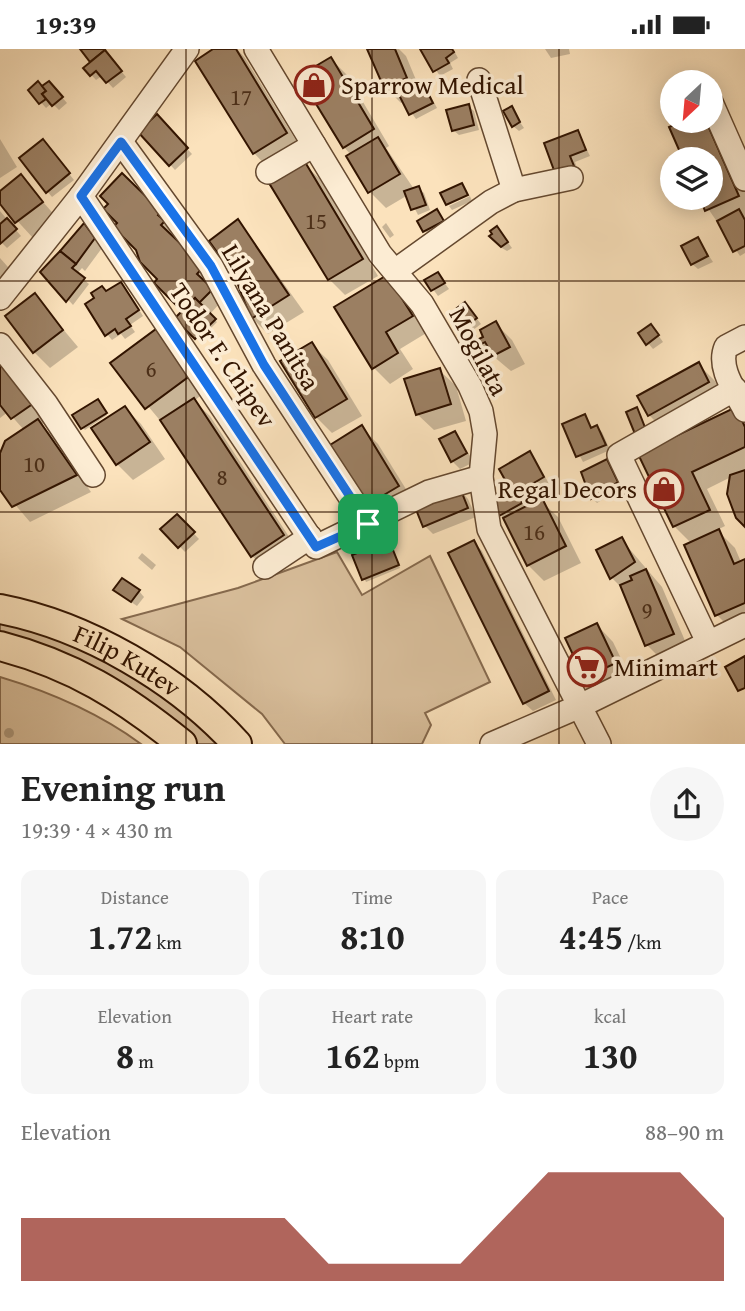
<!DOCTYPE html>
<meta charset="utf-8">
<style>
body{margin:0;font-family:"Gentium Book Plus",serif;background:#f6f6f6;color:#222;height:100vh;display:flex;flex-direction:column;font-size:26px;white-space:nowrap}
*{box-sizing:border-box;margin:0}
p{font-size:23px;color:#767676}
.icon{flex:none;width:38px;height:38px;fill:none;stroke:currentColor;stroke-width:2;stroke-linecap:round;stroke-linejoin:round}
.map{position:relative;height:695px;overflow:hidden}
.panel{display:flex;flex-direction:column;background:#fff;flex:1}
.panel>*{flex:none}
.needle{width:46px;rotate:206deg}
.tools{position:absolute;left:660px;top:21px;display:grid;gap:14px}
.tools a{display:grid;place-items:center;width:63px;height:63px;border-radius:50%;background:#fff;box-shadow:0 4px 18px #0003;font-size:35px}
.pin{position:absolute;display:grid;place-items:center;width:60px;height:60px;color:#fff;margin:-30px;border-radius:14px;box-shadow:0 4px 10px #0006}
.round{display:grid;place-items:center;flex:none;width:74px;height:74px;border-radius:37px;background:#f6f6f6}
.summary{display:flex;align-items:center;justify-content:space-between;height:119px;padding:0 21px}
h1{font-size:38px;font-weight:800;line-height:52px}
.stats{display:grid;grid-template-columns:repeat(3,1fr);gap:10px;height:119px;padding:7px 21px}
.stats div{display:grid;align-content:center;border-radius:14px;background:#f6f6f6;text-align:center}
.stats b{font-size:35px;font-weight:800}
.stats small{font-size:19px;font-weight:400}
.stats p{font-size:19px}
.chart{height:196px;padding:14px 21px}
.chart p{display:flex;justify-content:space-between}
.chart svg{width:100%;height:126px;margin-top:7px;fill:#8f2418;opacity:.7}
.status{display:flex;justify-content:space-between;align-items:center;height:49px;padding:0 35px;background:#fff;direction:ltr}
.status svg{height:19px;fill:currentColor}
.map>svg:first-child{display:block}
.green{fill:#d9bf9c;stroke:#866a4e;stroke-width:2}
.shadow{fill:#0003}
.building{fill:#9b7f62;stroke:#321400;stroke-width:2}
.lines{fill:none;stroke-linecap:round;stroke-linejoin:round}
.minor-casing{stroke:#64482f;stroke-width:26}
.major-casing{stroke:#321400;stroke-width:32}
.minor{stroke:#fcecd3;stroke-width:23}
.major{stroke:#fbe2bc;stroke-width:28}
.route-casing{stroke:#fff;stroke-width:14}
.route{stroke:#1a73e8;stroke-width:9}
.grid{fill:none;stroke:#321400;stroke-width:2;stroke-opacity:0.55}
.labels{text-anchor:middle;stroke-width:7;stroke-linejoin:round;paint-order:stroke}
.number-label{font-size:23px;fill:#4c2f18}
.poi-label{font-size:26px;fill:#321400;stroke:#fcecd3;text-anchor:start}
.street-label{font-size:26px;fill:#321400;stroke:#fcecd3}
</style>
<div class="status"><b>19:39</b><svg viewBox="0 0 49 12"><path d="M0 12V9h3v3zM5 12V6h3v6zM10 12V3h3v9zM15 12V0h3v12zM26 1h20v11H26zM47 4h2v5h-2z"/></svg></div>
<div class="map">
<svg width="745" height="695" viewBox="0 0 745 695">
<rect width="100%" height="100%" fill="#fbe2bc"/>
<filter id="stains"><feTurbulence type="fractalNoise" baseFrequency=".00286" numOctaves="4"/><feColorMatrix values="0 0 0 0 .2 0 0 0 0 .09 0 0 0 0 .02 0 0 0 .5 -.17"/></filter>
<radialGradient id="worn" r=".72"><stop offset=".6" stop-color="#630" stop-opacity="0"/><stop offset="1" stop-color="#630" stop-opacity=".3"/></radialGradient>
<!-- green -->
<g class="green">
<polygon points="337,503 362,546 430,507 490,633 425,664 431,676 422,695 285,695 262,665 180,598 122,570 238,539"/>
<polygon points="0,570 81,597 153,637 222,695 198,695 173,672 0,588"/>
<path d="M0,628c50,15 99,36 141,67h-141z"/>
</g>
<!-- shadow -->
<g class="shadow">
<polygon points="83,0 103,0 126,28 113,39 102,27 96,31 85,19 93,13"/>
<polygon points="217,0 237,0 245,9 302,101 270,121 254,104"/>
<polygon points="369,0 399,0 406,7 419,38 423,36 428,42 437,59 416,70 404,53 401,54 385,38"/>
<polygon points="422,0 453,0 458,9 450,14 453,20 440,27"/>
<polygon points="545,0 569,0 570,5 551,9"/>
<polygon points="331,10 347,26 389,97 386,99 414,140 418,139 424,144 430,161 418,166 408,146 386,159 370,143 351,106 344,98"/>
<polygon points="54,39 67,54 59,61 52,54 46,59 30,41"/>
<polygon points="468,57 474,62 479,81 459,86 453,81"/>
<polygon points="511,60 524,79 519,82 513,77"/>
<polygon points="157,68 192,105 175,121 140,83"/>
<polygon points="688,72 708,72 718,82 745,143 745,204 740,207 701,149 710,149 710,110 685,110 671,79"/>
<polygon points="578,83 590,107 575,113 578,122 562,128"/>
<polygon points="0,90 17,118 0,129"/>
<polygon points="48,98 74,131 52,148 47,142"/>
<polygon points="304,115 321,131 378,227 345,246 329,230"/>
<polygon points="122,127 171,175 168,178 174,185 171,188 214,230 222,252 209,266 217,273 199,291 177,270 185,262 120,174"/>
<polygon points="21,128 58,170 33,189 0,153 0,144"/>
<polygon points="470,147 472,152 452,161 449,157"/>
<polygon points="0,162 21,187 7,199 0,192"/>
<polygon points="437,162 448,177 430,188 419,172"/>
<polygon points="236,174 252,190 304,263 268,285 252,269 237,227"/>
<polygon points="386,174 394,186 390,189 382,178"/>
<polygon points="84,177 102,199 85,222 82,219 77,225 89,235 73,256 43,223"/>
<polygon points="494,185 502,185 512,199 507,202 500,198 491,188"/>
<polygon points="698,190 713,213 698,220 692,215"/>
<polygon points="0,209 15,226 0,238"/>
<polygon points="438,225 449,240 438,247 427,232"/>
<polygon points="126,240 143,267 130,276 135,283 125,290 121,285 112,291 107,285 107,244"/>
<polygon points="403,244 428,283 400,300 413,320 390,335 374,319 337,259"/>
<polygon points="35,247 78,298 50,319 34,303"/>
<polygon points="470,261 481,275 473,281 477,287 470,292 453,271"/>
<polygon points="496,275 512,291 525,315 511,322 480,296"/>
<polygon points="156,283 205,343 194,352 210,367 299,503 269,523 252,507 163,375 113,315"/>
<polygon points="656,283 663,293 653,300 648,294"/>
<polygon points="311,295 328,311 362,367 332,384 316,368"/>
<polygon points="0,306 48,371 41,376 54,388 91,443 30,473 0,438 0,408 24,381 8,363 0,369"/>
<polygon points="698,315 715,332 724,350 665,382 649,366"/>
<polygon points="439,321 456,337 466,372 434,381 417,365"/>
<polygon points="100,354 107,366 85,381 83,379"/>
<polygon points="125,359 141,375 165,410 133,431 117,415"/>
<polygon points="585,367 593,380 597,378 602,383 610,401 583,413 564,376"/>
<polygon points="745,370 745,476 731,428 707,440 725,477 717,481 735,499 741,513 745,512 745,577 733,582 717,566 691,494 674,477 640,406"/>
<polygon points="362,379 378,395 414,453 384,471 368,455"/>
<polygon points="455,384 474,413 460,420 452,412"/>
<polygon points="529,404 549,434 521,450 526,459 541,452 558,468 581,514 544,532 528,516 501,466"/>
<polygon points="607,412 623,438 597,454 592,449"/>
<polygon points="460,441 468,450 476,468 433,485 425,477"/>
<polygon points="177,467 199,490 185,503 163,480"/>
<polygon points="621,490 662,538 689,601 663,612 647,596 623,540 612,529 598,501"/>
<polygon points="474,493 482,502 556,651 533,662 524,654"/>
<polygon points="391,495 400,519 366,533 354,507"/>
<polygon points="142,504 156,516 152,521 138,509"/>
<polygon points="139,542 144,548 137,557 121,546"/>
<polygon points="597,576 613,593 631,630 602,644 585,628"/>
<circle cx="9" cy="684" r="5"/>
</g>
<!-- building -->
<g class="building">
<polygon points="80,0 104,0 105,1 90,13"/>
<polygon points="213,0 236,0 287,84 253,105 195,12"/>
<polygon points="367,0 395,0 407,29 384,39"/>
<polygon points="420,0 452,0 454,3 446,9 449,14 433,23"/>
<polygon points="105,1 122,22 106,34 96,22 90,27 83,19"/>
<polygon points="331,8 374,80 343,99 299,27"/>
<polygon points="38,32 46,42 42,45 46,50 39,55 28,41"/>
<polygon points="49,32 63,48 52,57 42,45 46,42 42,37"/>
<polygon points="423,34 433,54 409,66 399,46"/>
<polygon points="469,55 474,76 452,82 446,61"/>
<polygon points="512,57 520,73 512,78 503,62"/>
<polygon points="157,65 188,99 169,117 138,83"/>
<polygon points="684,72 706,72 739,147 705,162 700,149 710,149 710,110 683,110 669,78"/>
<polygon points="578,81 586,101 570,107 574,117 555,124 544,94"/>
<polygon points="378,88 400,125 368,144 346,107"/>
<polygon points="43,90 70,124 46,144 19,109"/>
<polygon points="305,113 363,210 328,231 269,134"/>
<polygon points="122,124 161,162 158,166 165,172 161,176 204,217 197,225 213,240 199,254 195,249 182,262 154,234 157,230 140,213 136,201 113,178 117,174 103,160 108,155 100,147"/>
<polygon points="21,125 43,153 15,174 0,155 0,142"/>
<polygon points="462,134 468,146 446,156 440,144"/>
<polygon points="419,137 426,156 411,161 404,142"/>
<polygon points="437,160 444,172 423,183 417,172"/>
<polygon points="739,160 745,171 745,197 733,203 717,172"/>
<polygon points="7,169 17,180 0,195 0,175"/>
<polygon points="238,170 289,246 251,270 235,228 209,192"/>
<polygon points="84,174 95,189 76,215 60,202"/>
<polygon points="497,177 508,193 501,198 489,187 492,185 490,182"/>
<polygon points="698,188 708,207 691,216 681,197"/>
<polygon points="60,202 76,215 72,219 85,229 66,253 40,223"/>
<polygon points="438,223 445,234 431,242 424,231"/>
<polygon points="387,226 413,267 386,283 398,304 372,320 334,258"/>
<polygon points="121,233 139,261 126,270 131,277 118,285 115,280 105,287 85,255 94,249 91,244 102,237 106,242"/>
<polygon points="35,244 63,281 33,304 5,267"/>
<polygon points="195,249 216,270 195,290 174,270"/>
<polygon points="465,253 477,269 469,275 473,281 463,288 451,271 461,264 457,259"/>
<polygon points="496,272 510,298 493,307 485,293 478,297 475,292 483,288 480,281"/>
<polygon points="651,275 659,286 646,296 638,284"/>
<polygon points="156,280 191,326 145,360 110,314"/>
<polygon points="312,293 347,350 315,369 280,312"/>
<polygon points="0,309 34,354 11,370 0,356"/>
<polygon points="699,313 709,333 648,367 637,347"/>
<polygon points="440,319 451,355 416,366 404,330"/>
<polygon points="194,349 284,486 251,508 160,371"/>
<polygon points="98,350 107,364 81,380 72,366"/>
<polygon points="125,357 150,393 116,416 91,379"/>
<polygon points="637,358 646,381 635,385 626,363"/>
<polygon points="736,358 745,378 745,398 692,423 710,461 673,478 638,405"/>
<polygon points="585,365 591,379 597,376 606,396 576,408 562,375"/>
<polygon points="38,370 77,426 12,458 0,441 0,404 5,392"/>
<polygon points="362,376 399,437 367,456 330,396"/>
<polygon points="455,382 467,404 451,413 439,390"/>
<polygon points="530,402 544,428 517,444 522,454 499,467 489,449 509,438 499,420"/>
<polygon points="607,410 618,433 591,450 581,423"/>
<polygon points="745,421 745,478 736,469 727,445 730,426"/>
<polygon points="460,439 468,459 423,478 415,458"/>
<polygon points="542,449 566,497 527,517 503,469"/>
<polygon points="177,465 195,483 178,499 160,480"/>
<polygon points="719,480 734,515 745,510 745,554 715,567 684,496"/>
<polygon points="622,488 635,513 610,530 596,501"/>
<polygon points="389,491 399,516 362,531 352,506"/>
<polygon points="474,491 549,642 523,655 448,504"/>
<polygon points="646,520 674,585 645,597 620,536 632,531 630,527"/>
<polygon points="122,529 140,541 131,553 113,541"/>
<polygon points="597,574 616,614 584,629 565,589"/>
<polygon points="745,607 745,639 738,642 725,618"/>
</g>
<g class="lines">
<defs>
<g id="minor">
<polyline points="256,0 380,205 422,255 470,337 481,362 485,385 481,428 489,480 599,695"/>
<polyline points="479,31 514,141"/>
<polyline points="710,51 745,130"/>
<polyline points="121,93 211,217 264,316 368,475"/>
<polyline points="268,123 314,96"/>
<polyline points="81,147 316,498 429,443 481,428"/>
<polyline points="395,222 491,153 514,141 571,129"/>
<polyline points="0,249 81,147 187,0"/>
<path d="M745,288l-19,10c-9,21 10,45 19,63"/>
<polyline points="0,296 46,355 93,426"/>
<polyline points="265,518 310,488"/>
<polyline points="708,593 619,406 735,340"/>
<polyline points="492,695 580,657 745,576"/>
</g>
<g id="major">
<path id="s1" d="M0,560c87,17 178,70 237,135"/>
<path d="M0,597c73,19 124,51 182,98"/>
</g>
</defs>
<!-- minor casing -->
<use href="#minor" class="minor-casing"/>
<!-- major casing -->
<use href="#major" class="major-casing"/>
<!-- minor -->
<use href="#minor" class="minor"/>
<!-- major -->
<use href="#major" class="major"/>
</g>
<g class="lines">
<defs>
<polygon id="route" points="121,93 211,217 264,316 368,475 316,498 81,147"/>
</defs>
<!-- route casing -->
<use href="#route" class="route-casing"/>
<!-- route -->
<use href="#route" class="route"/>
</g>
<!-- grid -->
<path class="grid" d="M186,0v695M372,0v695M559,0v695M0,232h745M0,463h745"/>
<!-- icons -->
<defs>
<symbol id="shop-ring" viewBox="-11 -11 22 22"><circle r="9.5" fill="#fcecd3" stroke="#8f2418" stroke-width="1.5"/><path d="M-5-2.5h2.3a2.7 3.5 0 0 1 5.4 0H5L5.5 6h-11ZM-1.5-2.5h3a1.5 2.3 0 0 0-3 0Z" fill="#8f2418"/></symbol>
<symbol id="supermarket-ring" viewBox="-11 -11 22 22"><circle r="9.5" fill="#fcecd3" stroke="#8f2418" stroke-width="1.5"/><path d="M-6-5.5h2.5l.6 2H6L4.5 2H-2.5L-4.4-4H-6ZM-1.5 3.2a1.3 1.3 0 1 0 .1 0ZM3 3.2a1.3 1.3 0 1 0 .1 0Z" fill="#8f2418"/></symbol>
</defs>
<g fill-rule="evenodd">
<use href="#shop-ring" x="292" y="14" width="44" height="44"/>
<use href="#shop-ring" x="642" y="418" width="44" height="44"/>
<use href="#supermarket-ring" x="565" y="596" width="44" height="44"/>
</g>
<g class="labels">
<!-- number labels -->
<g class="number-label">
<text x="241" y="56">17</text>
<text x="316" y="180">15</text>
<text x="151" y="328">6</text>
<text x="34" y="423">10</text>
<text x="222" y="436">8</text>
<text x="534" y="491">16</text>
<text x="647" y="569">9</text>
</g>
<!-- poi labels -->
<g class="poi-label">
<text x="341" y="45">Sparrow Medical</text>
<text x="637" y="449" text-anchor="end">Regal Decors</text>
<text x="614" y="627">Minimart</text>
</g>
<!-- street labels -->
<g class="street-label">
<text transform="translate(271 268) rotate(59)" y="9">Lilyana Panitsa</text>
<text transform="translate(479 302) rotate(62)" y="9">Mogilata</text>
<text transform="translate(223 306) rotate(56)" y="9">Todor F. Chipev</text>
<text dy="9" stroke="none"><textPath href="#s1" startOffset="138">Filip Kutev</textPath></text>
</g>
</g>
<rect width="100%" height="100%" filter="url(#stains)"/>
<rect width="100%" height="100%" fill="url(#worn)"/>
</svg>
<div class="tools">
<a><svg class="needle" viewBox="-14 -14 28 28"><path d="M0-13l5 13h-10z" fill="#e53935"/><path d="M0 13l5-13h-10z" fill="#767676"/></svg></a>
<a><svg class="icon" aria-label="layers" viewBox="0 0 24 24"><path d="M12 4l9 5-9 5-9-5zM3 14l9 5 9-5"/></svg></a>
</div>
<div class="pin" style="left:368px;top:475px;background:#1e9e55"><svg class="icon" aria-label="arrive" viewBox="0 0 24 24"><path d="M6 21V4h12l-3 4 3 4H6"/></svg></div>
</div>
<section class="panel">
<div class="summary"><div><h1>Evening run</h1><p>19:39 · 4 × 430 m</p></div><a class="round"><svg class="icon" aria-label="share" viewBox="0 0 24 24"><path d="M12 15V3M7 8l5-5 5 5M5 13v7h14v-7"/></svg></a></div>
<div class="stats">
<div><p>Distance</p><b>1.72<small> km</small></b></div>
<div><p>Time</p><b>8:10</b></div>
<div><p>Pace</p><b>4:45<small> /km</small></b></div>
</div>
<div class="stats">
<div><p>Elevation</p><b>8<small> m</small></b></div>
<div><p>Heart rate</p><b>162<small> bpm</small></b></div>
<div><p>kcal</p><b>130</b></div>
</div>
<div class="chart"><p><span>Elevation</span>88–90 m</p>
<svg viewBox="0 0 160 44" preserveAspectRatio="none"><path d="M0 44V22L10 22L20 22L30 22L40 22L50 22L60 22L70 38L80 38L90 38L100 38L110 22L120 6L130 6L140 6L150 6L160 22V44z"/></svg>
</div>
</section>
